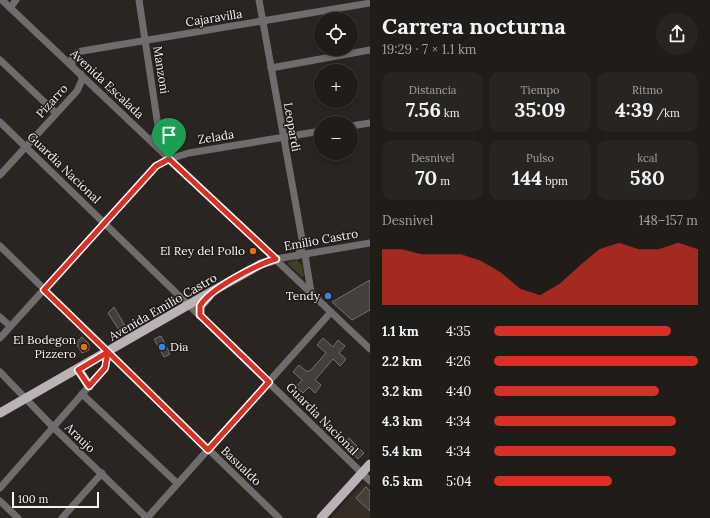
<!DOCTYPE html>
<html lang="es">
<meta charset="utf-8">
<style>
body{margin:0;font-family:Lora,serif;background:#282521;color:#f1f3f6;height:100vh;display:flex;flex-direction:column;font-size:15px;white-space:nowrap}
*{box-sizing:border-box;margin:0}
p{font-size:13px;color:#a2a1a2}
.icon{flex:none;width:22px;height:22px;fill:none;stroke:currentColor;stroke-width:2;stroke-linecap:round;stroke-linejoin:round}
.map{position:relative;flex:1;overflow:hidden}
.sheet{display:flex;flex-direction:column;background:#201c18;width:340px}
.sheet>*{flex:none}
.controls{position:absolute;left:314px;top:12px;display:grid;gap:8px}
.controls a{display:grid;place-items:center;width:44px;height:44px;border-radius:50%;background:#201c18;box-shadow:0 2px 6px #0003,0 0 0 1px #3d3a37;font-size:20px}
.scale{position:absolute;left:12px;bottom:10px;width:87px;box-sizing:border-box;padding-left:4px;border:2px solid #f6f2ef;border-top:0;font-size:11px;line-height:14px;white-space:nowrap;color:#f6f2ef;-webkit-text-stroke:3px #201b17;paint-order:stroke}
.pin{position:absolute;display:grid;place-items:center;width:34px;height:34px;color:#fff;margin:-41px -17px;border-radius:50% 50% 50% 0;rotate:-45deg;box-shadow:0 0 4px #0007}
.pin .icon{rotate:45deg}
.round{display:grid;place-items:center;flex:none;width:42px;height:42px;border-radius:21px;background:#282521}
.head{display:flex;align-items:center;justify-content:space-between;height:68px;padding:0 12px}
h1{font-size:22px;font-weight:700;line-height:30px}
.figures{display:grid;grid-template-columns:repeat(3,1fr);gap:6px;height:68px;padding:4px 12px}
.figures div{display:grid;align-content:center;border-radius:10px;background:#282521;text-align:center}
.figures b{font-size:20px;font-weight:700}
.figures small{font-size:11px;font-weight:400}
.figures p{font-size:11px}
.chart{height:112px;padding:8px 12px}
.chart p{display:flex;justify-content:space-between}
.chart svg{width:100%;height:72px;margin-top:4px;fill:#d93025;opacity:.7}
ul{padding:0 12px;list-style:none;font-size:13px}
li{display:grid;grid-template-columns:64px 48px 1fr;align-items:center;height:30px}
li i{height:10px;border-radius:5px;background:#d93025}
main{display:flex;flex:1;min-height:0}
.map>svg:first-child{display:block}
.built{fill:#372d24}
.green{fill:#3e4029}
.building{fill:#453f3b;stroke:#77716c}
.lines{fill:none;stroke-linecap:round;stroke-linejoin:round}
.minor{stroke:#6f6c6d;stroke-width:7}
.major{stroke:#bab2b4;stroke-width:9}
.route-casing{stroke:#fff;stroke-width:8}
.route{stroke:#d93025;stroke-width:5}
.food-dot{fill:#e8710a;stroke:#201b17;stroke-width:1.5}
.shop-dot{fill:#3f7fe0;stroke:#201b17;stroke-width:1.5}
.labels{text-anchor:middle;stroke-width:3;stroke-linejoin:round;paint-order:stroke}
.street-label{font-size:12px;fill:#f6f2ef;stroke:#201b17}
.poi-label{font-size:12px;fill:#f6f2ef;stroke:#201b17;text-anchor:end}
</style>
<main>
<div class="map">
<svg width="370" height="518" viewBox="0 0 370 518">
<rect width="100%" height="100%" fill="#2a2520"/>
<!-- built -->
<polygon class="built" points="362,484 370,485 370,518 332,518"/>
<!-- green -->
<polygon class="green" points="296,260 302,265 304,275 302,277 288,264 289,262"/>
<!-- building -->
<g class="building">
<polygon points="370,280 370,310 352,320 332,302"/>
<polygon points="114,307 127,329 121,333 108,313"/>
<polygon points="161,336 170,354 164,357 154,339"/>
<polygon points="82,337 89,344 89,350 82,353 76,343"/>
<polygon points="323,338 333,347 338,340 345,346 339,353 346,359 340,366 333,359 315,380 321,385 315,393 309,387 303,393 296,387 302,380 293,372 299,365 306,371 310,371 326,353 317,345"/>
<polygon points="349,438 364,453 358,459 343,444"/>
<polygon points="366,487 370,491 370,511 356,498"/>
</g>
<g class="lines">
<!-- minor -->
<g class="minor">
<polyline points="2,0 370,349"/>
<polyline points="139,0 158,126 157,133 151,140"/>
<polyline points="259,0 302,239 302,248 297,256"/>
<polyline points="10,8 16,0"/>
<polyline points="0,60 56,113"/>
<polyline points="72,66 72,58 77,53 82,51 370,3"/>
<polyline points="271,68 370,50"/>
<polyline points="0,122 370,481"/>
<polyline points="351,126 370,123"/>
<polyline points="0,175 77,91 82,80 81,74"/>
<polyline points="0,246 279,518"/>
<polyline points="305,255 311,292"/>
<polyline points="276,259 370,243"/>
<polyline points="0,317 10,326"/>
<polyline points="0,338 156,166 169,159 189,153 321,131"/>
<polyline points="0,372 53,427 147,518"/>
<polyline points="82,394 177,483"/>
<polyline points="0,488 105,368 108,352"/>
<polyline points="0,501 18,518"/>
<polyline points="62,518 102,473"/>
<polyline points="147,518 331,312"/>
</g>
<!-- major -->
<g class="major">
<polyline points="200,315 200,306 209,296"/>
<polyline points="78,369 89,386"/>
<polyline points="0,413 202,297 261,264 276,259"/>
<polyline points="321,518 370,464"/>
</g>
</g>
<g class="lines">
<defs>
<path id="route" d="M169,159l-13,7 -112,124 64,62 -30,18 11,16 16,-18 3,-16 100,98 61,-68 -69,-67v-9c9,-17 58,-42 76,-47l-107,-100"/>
</defs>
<!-- route casing -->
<use href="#route" class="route-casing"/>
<!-- route -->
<use href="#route" class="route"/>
</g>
<!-- markers -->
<g class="food-dot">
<circle cx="253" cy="251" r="4"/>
<circle cx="84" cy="347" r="4"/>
</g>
<g class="shop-dot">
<circle cx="328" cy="296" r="4"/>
<circle cx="162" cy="347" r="4"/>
</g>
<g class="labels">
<!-- street labels -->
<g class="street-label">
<text transform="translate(214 18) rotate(-9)" y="4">Cajaravilla</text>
<text transform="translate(161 70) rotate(81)" y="4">Manzoni</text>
<text transform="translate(107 84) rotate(43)" y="4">Avenida Escalada</text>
<text transform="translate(52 101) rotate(-48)" y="4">Pizarro</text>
<text transform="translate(292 127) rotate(80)" y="4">Leopardi</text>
<text transform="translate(216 137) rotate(-9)" y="4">Zelada</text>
<text transform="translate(64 168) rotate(44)" y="4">Guardia Nacional</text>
<text transform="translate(321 240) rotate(-10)" y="4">Emilio Castro</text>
<text transform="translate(163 307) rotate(-30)" y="4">Avenida Emilio Castro</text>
<text transform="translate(322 419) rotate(45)" y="4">Guardia Nacional</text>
<text transform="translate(80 438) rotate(44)" y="4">Araujo</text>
<text transform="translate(241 466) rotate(44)" y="4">Basualdo</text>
</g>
<!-- poi labels -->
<g class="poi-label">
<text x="245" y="255">El Rey del Pollo</text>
<text x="320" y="300">Tendy</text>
<text x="76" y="344">El Bodegon<tspan x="76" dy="14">Pizzero</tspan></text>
<text x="170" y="351" text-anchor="start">Dia</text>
</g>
</g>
</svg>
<div class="controls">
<a><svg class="icon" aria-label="locate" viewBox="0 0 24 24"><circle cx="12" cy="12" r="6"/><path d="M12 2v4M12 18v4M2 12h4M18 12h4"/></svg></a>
<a>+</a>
<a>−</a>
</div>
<div class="scale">100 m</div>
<div class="pin" style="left:169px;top:159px;background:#1e9e55"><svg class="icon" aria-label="arrive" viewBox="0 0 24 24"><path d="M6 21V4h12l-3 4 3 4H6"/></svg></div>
</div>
<section class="sheet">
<div class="head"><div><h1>Carrera nocturna</h1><p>19:29 · 7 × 1.1 km</p></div><a class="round"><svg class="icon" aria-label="share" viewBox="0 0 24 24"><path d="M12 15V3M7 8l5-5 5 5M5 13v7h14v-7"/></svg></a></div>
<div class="figures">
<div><p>Distancia</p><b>7.56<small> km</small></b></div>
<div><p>Tiempo</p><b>35:09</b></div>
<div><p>Ritmo</p><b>4:39<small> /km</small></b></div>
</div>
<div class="figures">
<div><p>Desnivel</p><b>70<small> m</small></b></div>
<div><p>Pulso</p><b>144<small> bpm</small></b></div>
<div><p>kcal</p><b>580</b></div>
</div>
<div class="chart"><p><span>Desnivel</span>148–157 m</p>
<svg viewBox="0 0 160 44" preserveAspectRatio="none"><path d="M0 44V10L10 10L20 13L30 13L40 13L50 17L60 24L70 34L80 38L90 31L100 20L110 10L120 6L130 10L140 10L150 6L160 10V44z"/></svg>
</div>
<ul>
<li><b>1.1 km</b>4:35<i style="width:87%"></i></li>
<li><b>2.2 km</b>4:26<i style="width:100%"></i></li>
<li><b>3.2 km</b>4:40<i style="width:81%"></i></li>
<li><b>4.3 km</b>4:34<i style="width:89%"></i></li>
<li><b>5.4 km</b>4:34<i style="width:89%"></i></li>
<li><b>6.5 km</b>5:04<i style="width:58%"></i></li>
</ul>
</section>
</main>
